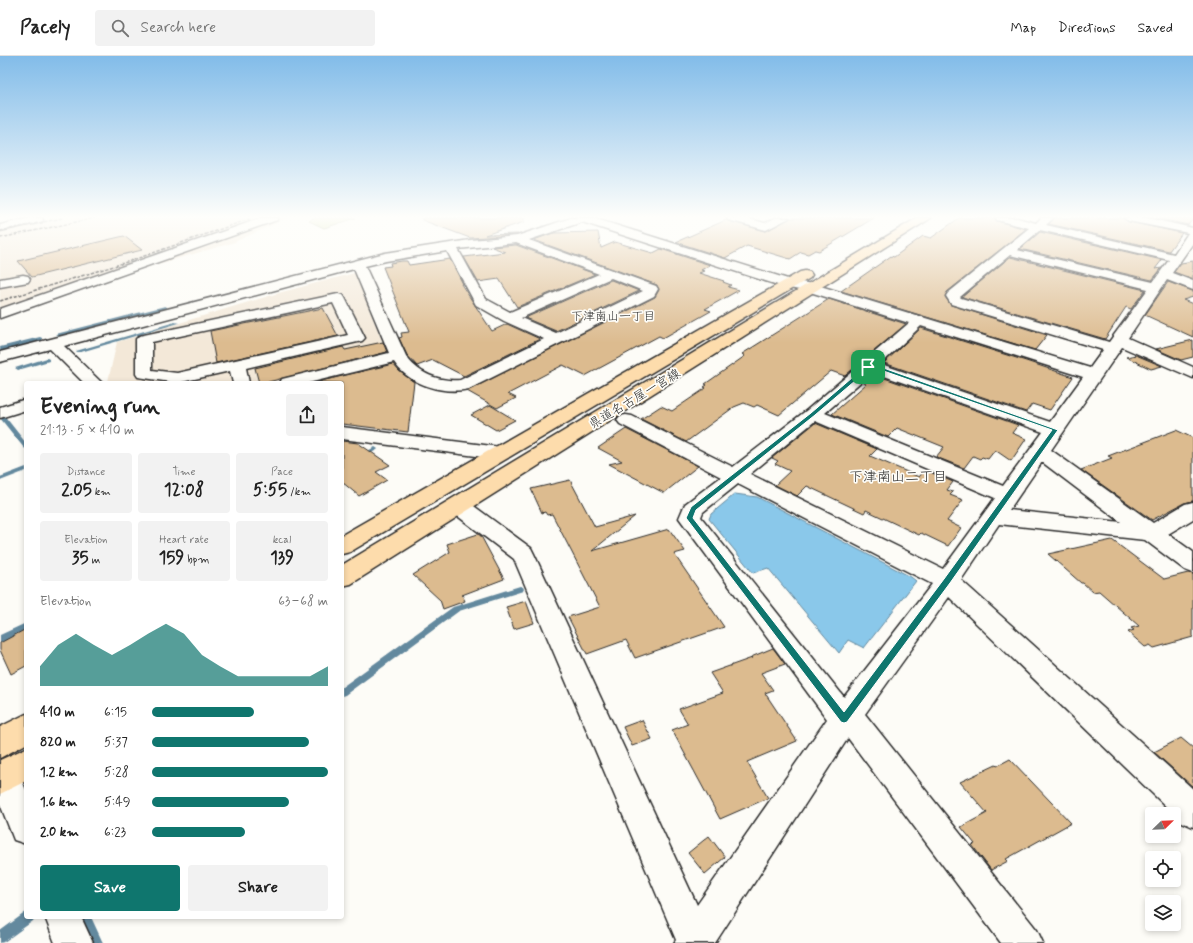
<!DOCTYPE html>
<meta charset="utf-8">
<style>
body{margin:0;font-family:Mynerve,"Klee One",sans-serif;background:#f2f2f2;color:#222;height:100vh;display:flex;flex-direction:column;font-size:15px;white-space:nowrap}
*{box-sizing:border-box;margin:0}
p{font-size:13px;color:#767676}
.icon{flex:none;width:22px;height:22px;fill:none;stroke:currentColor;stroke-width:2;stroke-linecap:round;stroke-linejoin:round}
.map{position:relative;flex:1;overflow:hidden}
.details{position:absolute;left:24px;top:325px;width:320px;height:538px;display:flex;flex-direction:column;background:#fff;border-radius:4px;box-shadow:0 2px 6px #0003}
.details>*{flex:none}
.needle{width:26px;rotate:67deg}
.controls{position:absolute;left:1145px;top:751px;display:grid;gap:8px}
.controls a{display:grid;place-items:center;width:36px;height:36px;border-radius:4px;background:#fff;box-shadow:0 2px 6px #0003;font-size:20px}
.pin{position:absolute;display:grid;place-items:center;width:34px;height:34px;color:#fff;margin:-17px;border-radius:8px;box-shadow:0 2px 6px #0006}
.round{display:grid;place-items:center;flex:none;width:42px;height:42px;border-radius:4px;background:#f2f2f2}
.head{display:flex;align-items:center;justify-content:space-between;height:68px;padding:0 16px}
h1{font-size:22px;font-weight:800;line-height:30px}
.figures{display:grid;grid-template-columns:repeat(3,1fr);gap:6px;height:68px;padding:4px 16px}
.figures div{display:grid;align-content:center;border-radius:4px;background:#f2f2f2;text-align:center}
.figures b{font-size:17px;font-weight:800}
.figures small{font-size:11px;font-weight:400}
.figures p{font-size:11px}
.chart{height:112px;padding:8px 16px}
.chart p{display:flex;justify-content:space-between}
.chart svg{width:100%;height:72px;margin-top:4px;fill:#0f766e;opacity:.7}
.button{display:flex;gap:8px;margin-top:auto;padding:8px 16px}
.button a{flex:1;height:46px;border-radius:4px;background:#0f766e;color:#fff;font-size:16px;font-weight:800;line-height:46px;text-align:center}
.button a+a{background:#f2f2f2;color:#222}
ul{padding:0 16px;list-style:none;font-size:13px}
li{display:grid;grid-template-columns:64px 48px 1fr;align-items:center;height:30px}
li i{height:10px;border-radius:5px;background:#0f766e}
header{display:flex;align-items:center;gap:24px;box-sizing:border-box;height:56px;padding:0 20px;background:#fff;border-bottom:1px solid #e0e0e0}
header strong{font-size:19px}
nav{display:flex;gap:22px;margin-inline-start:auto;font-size:14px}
.search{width:280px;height:36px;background:#f2f2f2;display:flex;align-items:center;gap:10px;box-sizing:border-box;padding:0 14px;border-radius:4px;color:#767676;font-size:15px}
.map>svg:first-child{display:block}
.built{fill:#f3e8d8}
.green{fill:#c9d589;stroke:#7a805a}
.water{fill:#8ac8ea;stroke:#64899e}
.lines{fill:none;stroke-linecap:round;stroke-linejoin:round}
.stream{fill:#64899e;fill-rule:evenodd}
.building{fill:#dcbb8f;stroke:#2b2b2b}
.minor-casing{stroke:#2b2b2b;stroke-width:3}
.major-casing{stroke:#2b2b2b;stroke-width:3}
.minor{fill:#fdfcf7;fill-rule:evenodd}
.major{fill:#fddcac;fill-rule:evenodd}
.rail{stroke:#2b2b2b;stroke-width:1.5;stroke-dasharray:3.5 1.5;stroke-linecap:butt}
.route{fill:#0f766e;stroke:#fff;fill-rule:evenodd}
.labels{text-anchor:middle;stroke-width:3.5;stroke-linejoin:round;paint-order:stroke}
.far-neighbourhood-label{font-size:12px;fill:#2b2b2b;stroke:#fdfcf7}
.street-label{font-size:13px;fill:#2b2b2b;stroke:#fdfcf7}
.neighbourhood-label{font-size:14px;fill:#2b2b2b;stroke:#fdfcf7}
</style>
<header>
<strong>Pacely</strong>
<div class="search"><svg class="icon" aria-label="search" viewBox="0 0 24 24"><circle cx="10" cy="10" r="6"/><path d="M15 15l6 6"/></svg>Search here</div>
<nav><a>Map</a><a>Directions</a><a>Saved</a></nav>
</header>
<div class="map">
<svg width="1193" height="887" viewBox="0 0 1193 887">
<rect width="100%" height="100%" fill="#fdfcf7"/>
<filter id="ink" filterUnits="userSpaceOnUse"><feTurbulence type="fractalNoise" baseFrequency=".025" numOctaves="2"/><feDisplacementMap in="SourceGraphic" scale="8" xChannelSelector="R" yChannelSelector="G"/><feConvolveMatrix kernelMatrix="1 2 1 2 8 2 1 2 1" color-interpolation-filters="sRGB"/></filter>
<g filter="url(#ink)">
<!-- built -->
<g class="built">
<polygon points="57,162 288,162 232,187 120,219 0,261 0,174"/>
<polygon points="355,217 388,300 276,327 110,327 108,325 117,286 282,236"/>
</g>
<!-- green -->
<polygon class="green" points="313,162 356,162 324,172 309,165"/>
<!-- water -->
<polygon class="water" points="735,438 757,441 911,521 916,525 864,592 848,584 839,597 768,512 753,517 709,463 711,458"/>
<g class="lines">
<!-- stream -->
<g class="stream">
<polygon points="165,250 167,251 167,252 59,280 56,278"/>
<polygon points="175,266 179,267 81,296 77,296 76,295"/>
<polygon points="40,281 42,282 42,284 0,295 0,291"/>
<polygon points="47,302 49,303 49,305 18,314 15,312"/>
<polygon points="0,357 3,358 26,387 26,393 24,392 0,362"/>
<polygon points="375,391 378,393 377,394 363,401 360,399"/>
<polygon points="26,411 26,415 0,425 0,421"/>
<polygon points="520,530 523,531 524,533 523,535 459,555 345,639 342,640 342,631 453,551"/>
<polygon points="26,567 26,574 0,587 0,579"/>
<polygon points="26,856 26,861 35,861 33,865 4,886 0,887 0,875"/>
<polygon points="79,861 91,861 103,887 91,887"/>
</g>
</g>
<!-- building -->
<g class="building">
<polygon points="422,162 524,162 524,166 485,179 518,178 517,179 470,182 422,164"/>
<polygon points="790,162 874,162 819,195 815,194 808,198 801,196 790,203 747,190 725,202 676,186 726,164 766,175"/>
<polygon points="959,162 995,162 997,165 1026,173 947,236 945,241 951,249 1047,279 1035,294 841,235 891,200 894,201 923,180 931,182"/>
<polygon points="1054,162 1123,162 1129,166 1182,177 1169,195 1049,168"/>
<polygon points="1156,162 1193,162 1193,163 1188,169"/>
<polygon points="598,176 601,192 615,186 653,197 661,193 710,209 701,214 704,215 699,217 724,225 723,226 731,229 728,231 739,234 705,253 711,255 663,282 659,280 585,320 563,309 508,338 516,342 497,352 467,335 655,241 659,234 657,229 534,184 553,177"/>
<polygon points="1040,176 1162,204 1155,213 1162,212 1152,224 1020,193"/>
<polygon points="124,180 142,194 32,221 18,205"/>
<polygon points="516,189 595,218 517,251 499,223 478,226 464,201 505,196 492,191"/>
<polygon points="1010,201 1145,234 1131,253 1126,251 1105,283 962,241"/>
<polygon points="450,203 463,228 461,228 492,275 507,268 540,283 464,320 433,304 417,310 407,299 399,282 402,281 401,277 409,276 383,211 391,210 390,207 402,205 407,205 409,209"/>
<polygon points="1193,205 1193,223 1174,216 1181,207"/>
<polygon points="611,224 639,235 556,275 525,262"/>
<polygon points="1168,226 1193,235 1193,241 1183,244 1193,248 1193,281 1145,259"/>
<polygon points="829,243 906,268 845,320 831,315 779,359 757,349 754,351 744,347 734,351 686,386 641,363 661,350 672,355 706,332 704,331 707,329 705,328 745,300 742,298"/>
<polygon points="323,252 338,280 216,307 210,275"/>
<polygon points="921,272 1026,305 1073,321 1050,354 1032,348 1026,356 884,307"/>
<polygon points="1193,284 1193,301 1181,304 1156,293"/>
<polygon points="383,286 387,296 264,327 259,327 255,312 343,291 345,294"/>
<polygon points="1136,299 1162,310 1151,313 1126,301"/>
<polygon points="393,308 399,315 414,326 408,376 342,368 342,327 317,326"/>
<polygon points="873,318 1018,369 1012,377 1026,383 1011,405 995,394 988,403 982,401 980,403 973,400 964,412 936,401 944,391 897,372 888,381 832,358 866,328 862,326"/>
<polygon points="490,349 515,364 496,374 471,359"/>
<polygon points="815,367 877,393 870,400 919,421 925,414 953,426 947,434 953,436 950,439 963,444 947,465 961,472 948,490 921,477 919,479 866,454 864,457 807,430 797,440 775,429 790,415 775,408 778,405 772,402"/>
<polygon points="626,373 698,410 664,437 609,408 622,405 598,392"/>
<polygon points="1176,374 1193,382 1193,445 1184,447 1152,464 1081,414 1112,402 1108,400"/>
<polygon points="342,385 358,387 390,409 376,416 387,424 359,440 342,426"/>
<polygon points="570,424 595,471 635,460 592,495 669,473 685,495 674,498 724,571 635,602 626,584 587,598 568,561 600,551 552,458 547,459 545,456 542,457 531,433"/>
<polygon points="478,478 481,480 504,523 462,539 465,545 443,553 440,544 413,519 450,496 447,488"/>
<polygon points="1112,484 1164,523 1188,517 1193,518 1193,581 1154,592 1150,589 1145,591 1128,576 1134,574 1131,572 1139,570 1099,535 1093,536 1083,527 1081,527 1048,498"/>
<polygon points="526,545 534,567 514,573 506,551"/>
<polygon points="26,573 26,610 11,618 0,594 0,587"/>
<polygon points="773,592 785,608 761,617 773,634 765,637 797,685 747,706 768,742 720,763 672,674 688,668 679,653 723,637 710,617 752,602 751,601"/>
<polygon points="642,664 652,683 632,690 623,671"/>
<polygon points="1181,682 1193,692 1193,731 1154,696"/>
<polygon points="1010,703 1071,767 1006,803 1008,805 991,814 972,789 975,788 961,771 987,757 960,726 996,709 997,710"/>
<polygon points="709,780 725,801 705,818 688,797"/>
</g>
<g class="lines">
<defs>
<g id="minor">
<polygon points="30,162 42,162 43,164 42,166 0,175 0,169"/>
<polygon points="262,162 278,162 277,164 0,262 0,253"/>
<path d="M571,162h22l198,62 26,5 273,83 13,-18 -152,-46 -5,-8 2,-3 81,-65 -32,-8 -1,-2h21l19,5 5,-5h12l-7,7 128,29 14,-21 -59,-12 -5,-3h23l46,10v15l-21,30 21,8v9l-26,-10 -39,58 65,29v11l-71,-31 -71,103 102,73 32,-19 8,-2v17l-25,15 25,18v21l-8,-3 -40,-30 -146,-16 -38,56 232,209v38l-11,-5 -233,-225 -84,117 172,216 6,13h-42l-153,-205 -133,205h-41l2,-3 -162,-381 -63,-48 -3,-5 3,-5 8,-2 8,2 64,47 3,6 163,351 130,-186 -148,-201 6,-14 36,-27 -101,-53 -3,-4 3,-4 6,-1 6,1 101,51 74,-57 102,-87 -99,-31 -26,-5 -202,-65 -53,18 127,46 2,3 -4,7 -185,93c-26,6 -61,-5 -75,-27l-86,21h-28l2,-4 107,-26 -35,-84 -290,77 38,37h-18l-34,-34 -50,13v-10l385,-99 85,-13 47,-4zM1040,174l129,30 -16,22 -136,-32zM516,187l83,31 -89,38 -24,-13 -28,-50zM447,195l29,54 28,16 40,18 -84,41c-21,2 -43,-7 -54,-24l-41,-90 21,-5zM1010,199l138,34 -39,53 -148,-44 -1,-1zM611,222l32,13 -87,42 -35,-15zM921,270l162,51 -33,45 -169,-58zM872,316h1l170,60 -40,54 -178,-73zM815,365l180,77 -52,71 -193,-95zM1042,406l79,60 -112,-12zM738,428l194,100 -88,113 -143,-180 2,-5z"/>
<polygon points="727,162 746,162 765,167 775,162 789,162 766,174 728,164"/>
<polygon points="23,219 28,220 30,223 28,226 0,231 0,223"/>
<path d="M338,238l5,1 2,3 20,40 -3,3 -116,27 3,15h-16l-3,-12 -53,12 -39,-6 -2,-3v-35l3,-3zM333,247l15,32 -171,38 -25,-3v-28z"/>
<polygon points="26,343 26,354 0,362 0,351"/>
<polygon points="342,371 500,391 507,393 510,397 507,401 500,403 342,383"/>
<polygon points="4,705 15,709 26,734 26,788 14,784 0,748 0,707"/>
<polygon points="45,861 81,861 93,887 55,887"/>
</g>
<g id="major">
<polygon points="917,162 931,162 351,528 342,530 342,509"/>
<polygon points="805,215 810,216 812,219 810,222 350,496 342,498 342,479 800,216"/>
<polygon points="26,658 26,688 0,702 0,671"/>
<polygon points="26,692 26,725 0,738 0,704"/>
</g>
</defs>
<!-- minor casing -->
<use href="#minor" class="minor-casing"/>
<!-- major casing -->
<use href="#major" class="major-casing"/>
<!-- minor -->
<use href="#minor" class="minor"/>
<!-- major -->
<use href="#major" class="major"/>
<!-- rail -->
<g class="rail">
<polyline points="0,175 62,162"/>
<polyline points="0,182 95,162"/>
<polyline points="0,245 130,205 252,162"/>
</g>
</g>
</g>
<!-- sky -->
<linearGradient id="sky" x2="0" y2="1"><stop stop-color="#82bce9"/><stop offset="0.56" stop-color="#fefefb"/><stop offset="1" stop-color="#fefefb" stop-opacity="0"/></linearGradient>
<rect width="1193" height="287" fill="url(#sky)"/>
<!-- route -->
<path class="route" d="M875,309l183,65 -108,153 -103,139 -3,1 -3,-1 -155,-204 5,-11 120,-94 55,-47zM875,312l177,62 -108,149 -100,133 -151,-194 3,-8 119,-95 54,-46z"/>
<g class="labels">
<!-- far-neighbourhood labels -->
<g class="far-neighbourhood-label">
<text x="613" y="264">下津南山一丁目</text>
</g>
<!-- street labels -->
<g class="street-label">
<text transform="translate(634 342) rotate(-31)" y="5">県道名古屋一宮線</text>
</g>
<!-- neighbourhood labels -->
<g class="neighbourhood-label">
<text x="898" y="425">下津南山二丁目</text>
</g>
</g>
</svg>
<div class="controls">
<a><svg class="needle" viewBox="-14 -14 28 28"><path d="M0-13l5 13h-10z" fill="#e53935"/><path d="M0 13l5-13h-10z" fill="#767676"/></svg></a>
<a><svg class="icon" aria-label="locate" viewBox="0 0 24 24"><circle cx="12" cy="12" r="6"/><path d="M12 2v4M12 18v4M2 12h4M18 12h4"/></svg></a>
<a><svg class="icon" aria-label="layers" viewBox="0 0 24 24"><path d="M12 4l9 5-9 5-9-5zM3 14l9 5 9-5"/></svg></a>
</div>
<div class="pin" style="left:868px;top:311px;background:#1e9e55"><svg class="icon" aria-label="arrive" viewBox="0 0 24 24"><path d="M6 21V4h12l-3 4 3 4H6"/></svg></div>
<section class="details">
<div class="head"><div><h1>Evening run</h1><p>21:13 · 5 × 410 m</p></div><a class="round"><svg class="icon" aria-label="share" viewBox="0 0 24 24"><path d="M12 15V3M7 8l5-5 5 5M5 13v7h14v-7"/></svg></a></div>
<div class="figures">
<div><p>Distance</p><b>2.05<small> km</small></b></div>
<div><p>Time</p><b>12:08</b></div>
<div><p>Pace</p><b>5:55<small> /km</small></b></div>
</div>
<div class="figures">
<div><p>Elevation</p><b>35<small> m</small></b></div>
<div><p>Heart rate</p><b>159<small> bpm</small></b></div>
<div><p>kcal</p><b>139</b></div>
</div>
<div class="chart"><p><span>Elevation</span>63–68 m</p>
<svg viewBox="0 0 160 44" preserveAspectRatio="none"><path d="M0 44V32L10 19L20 12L30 19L40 25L50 19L60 12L70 6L80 12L90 25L100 32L110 38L120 38L130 38L140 38L150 38L160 32V44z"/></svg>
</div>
<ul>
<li><b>410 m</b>6:15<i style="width:58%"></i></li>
<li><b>820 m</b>5:37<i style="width:89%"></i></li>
<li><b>1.2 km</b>5:28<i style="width:100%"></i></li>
<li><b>1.6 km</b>5:49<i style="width:78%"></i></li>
<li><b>2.0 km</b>6:23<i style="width:53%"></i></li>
</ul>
<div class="button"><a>Save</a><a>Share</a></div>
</section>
</div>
